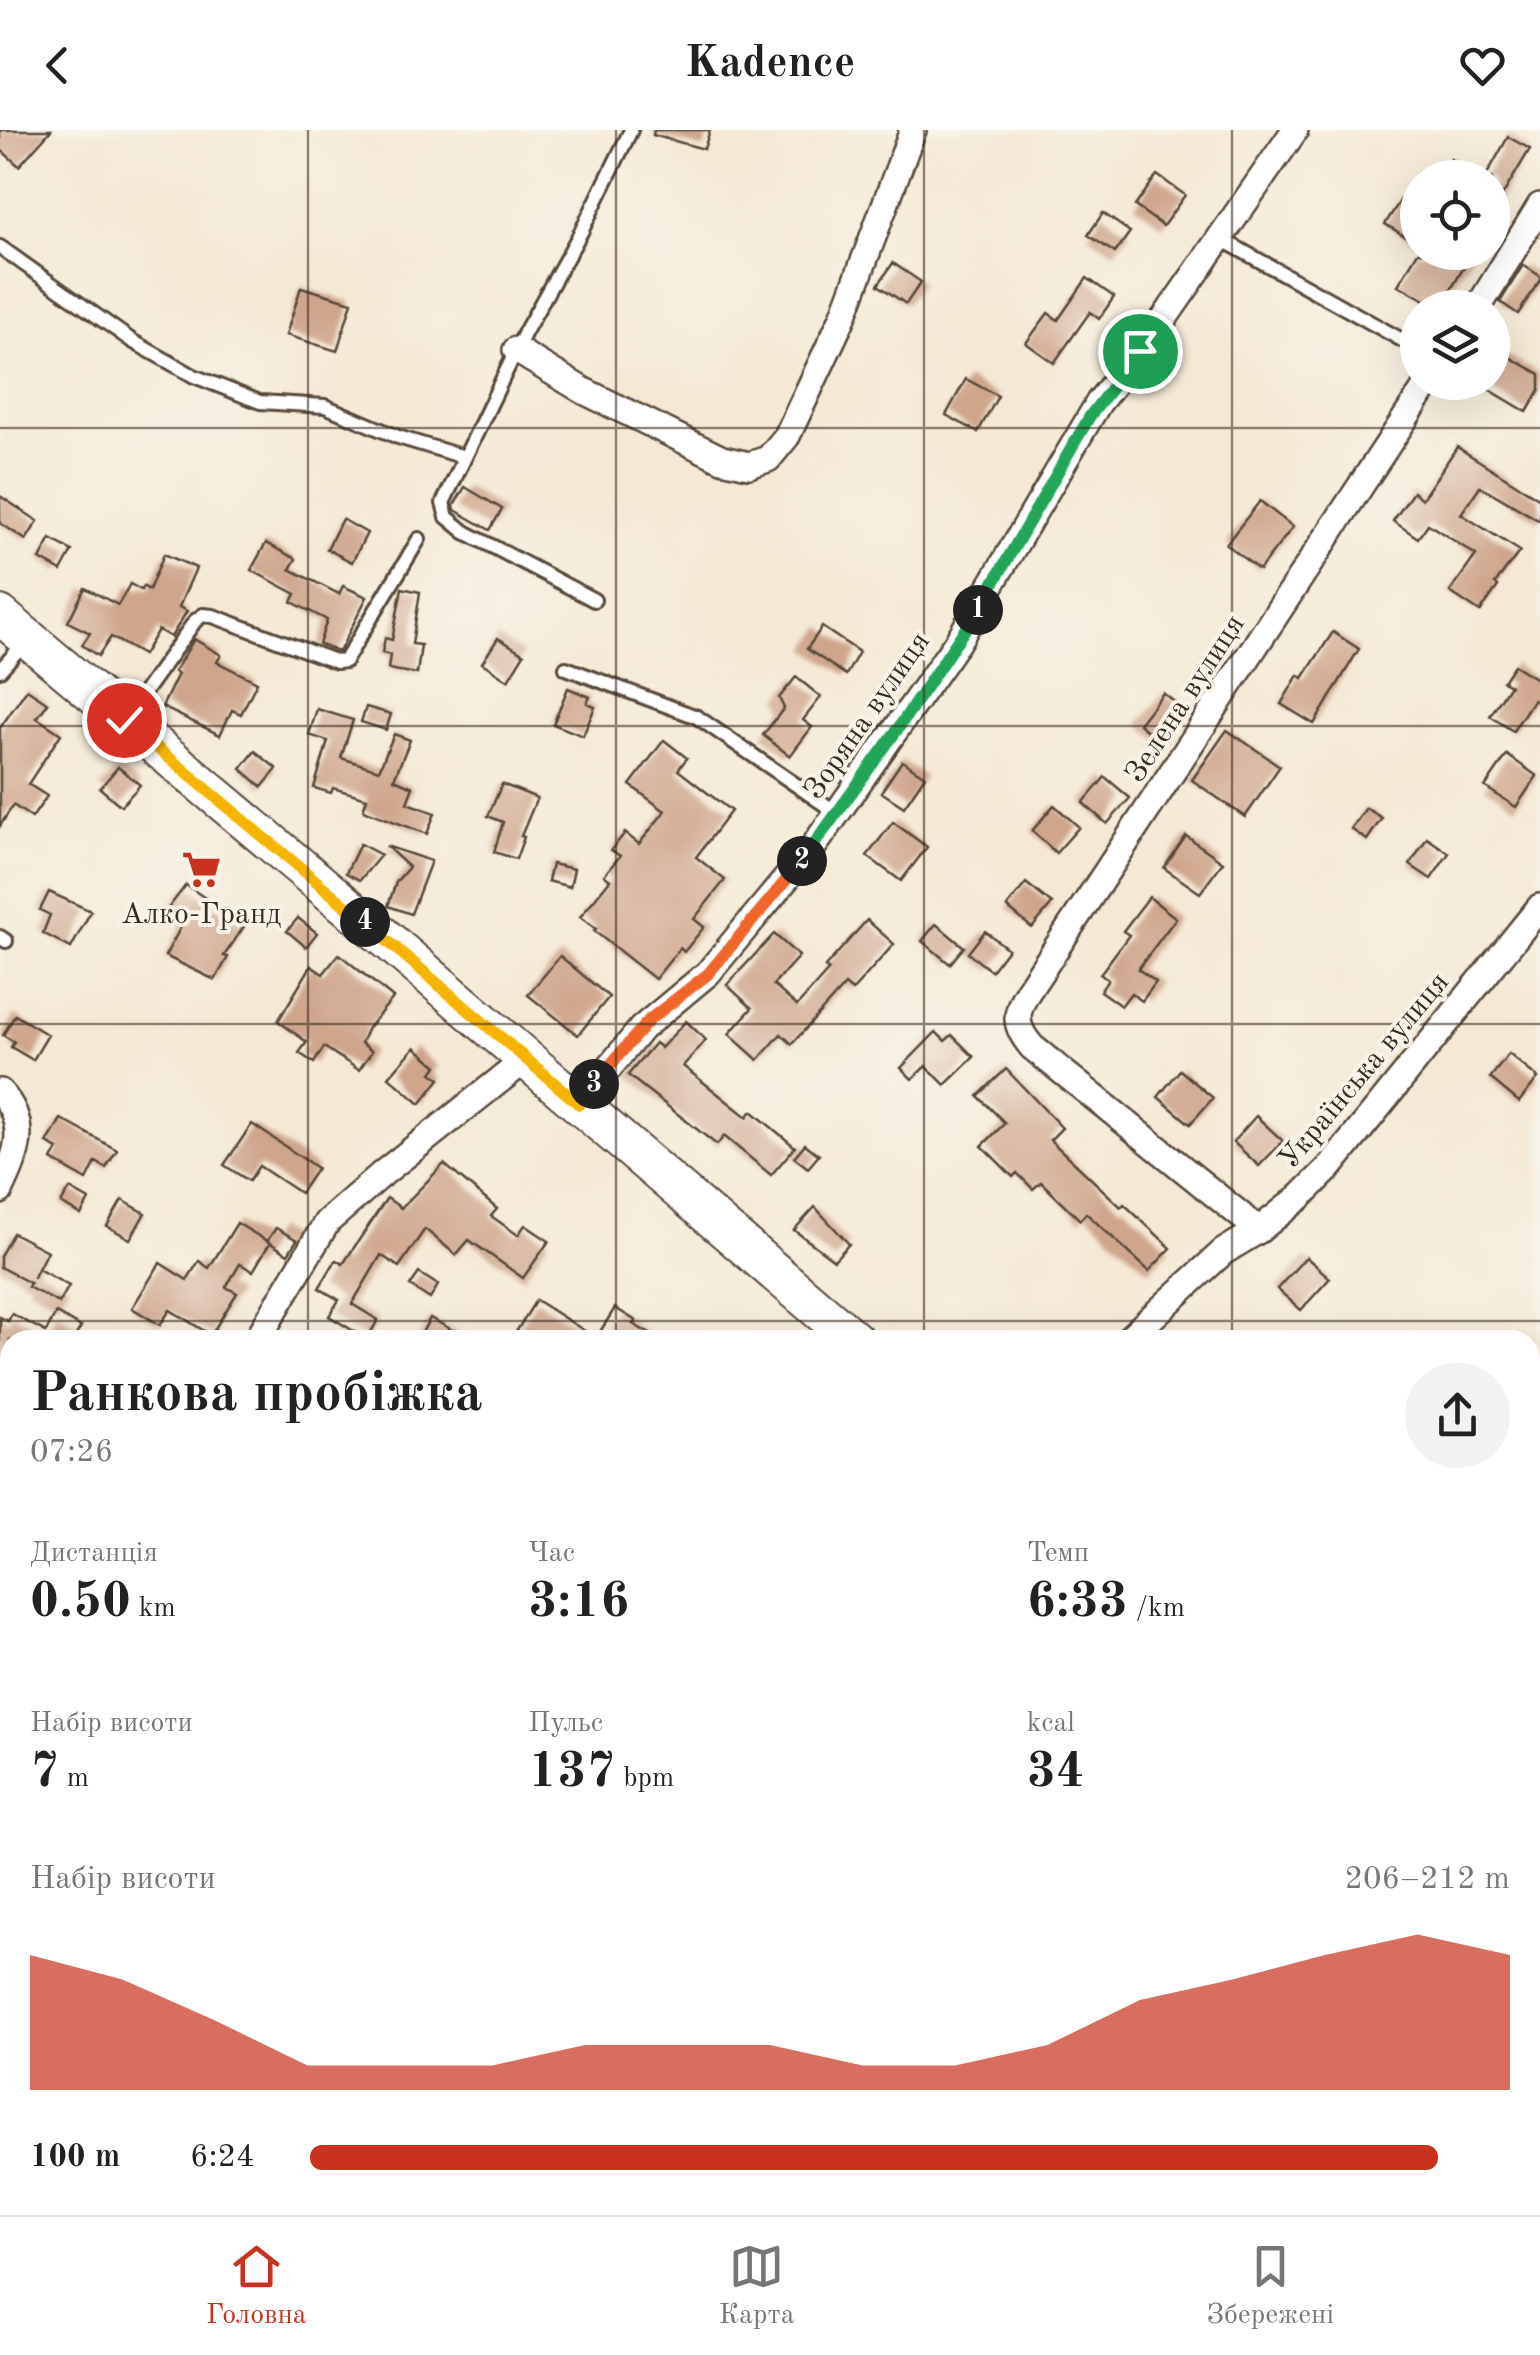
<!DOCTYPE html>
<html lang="uk">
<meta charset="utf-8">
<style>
body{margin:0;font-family:"Old Standard TT",serif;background:#f2f2f2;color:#222;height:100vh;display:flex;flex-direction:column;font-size:38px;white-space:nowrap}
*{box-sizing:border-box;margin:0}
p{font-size:32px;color:#767676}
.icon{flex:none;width:55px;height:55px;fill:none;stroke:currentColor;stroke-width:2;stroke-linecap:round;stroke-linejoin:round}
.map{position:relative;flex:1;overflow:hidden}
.drawer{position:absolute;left:0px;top:1200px;width:1540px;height:885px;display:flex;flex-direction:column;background:#fff;border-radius:30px 30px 0 0;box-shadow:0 10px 40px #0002}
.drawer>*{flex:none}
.controls{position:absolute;left:1400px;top:30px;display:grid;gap:20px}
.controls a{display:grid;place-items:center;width:110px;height:110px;border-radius:50%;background:#fff;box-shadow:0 10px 40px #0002;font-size:50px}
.pin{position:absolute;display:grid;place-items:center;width:85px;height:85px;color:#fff;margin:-42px;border:5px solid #fff;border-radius:50%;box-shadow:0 2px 10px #0007}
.km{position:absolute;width:50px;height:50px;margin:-25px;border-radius:50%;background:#222;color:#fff;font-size:28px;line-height:50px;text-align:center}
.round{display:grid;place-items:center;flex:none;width:105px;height:105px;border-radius:52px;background:#f2f2f2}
.head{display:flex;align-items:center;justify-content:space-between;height:170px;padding:0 30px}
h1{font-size:55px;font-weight:700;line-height:75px}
.figures{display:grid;grid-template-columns:repeat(3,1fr);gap:15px;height:170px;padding:10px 30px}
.figures div{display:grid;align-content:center}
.figures b{font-size:50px;font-weight:700}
.figures small{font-size:28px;font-weight:400}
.figures p{font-size:28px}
.chart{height:280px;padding:20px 30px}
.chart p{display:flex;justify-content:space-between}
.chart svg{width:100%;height:180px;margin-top:10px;fill:#c8321e;opacity:.7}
ul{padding:0 30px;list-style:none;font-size:32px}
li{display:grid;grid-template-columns:160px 120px 1fr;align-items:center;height:75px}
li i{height:25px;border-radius:12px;background:#c8321e}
header{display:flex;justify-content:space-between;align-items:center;height:130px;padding:0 30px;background:#fff;font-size:45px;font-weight:700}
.dock{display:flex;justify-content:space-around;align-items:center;height:140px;border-top:2px solid #e0e0e0;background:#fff;font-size:28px;color:#767676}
.dock a{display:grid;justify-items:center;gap:5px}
.dock .current{color:#c8321e}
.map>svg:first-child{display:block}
.green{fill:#94ca7c;stroke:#687a4d;stroke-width:2.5}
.building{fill:#cfa58c}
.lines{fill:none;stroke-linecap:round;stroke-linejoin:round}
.lane-casing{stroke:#574739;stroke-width:18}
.street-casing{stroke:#574739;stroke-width:30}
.primary-casing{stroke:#574739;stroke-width:42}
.path{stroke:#574739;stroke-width:4;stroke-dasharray:8 8;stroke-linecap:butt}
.lane{stroke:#fff;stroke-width:12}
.street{stroke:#fff;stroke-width:25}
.primary{stroke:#fff;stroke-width:38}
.split-1-casing{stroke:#fff;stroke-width:20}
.split-2-casing{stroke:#fff;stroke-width:20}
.split-3-casing{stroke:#fff;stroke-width:20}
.split-4-casing{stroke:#fff;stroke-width:20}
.split-5-casing{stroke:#fff;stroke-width:20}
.split-1{stroke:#22a559;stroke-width:12}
.split-2{stroke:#22a559;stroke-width:12}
.split-3{stroke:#f0652b;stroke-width:12}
.split-4{stroke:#f5b400;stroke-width:12}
.split-5{stroke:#f5b400;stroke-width:12}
.grid{fill:none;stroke:#3b2a1e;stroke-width:2.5;stroke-opacity:0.55}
.labels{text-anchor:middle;stroke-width:8;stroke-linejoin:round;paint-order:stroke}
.street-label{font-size:30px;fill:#3b2a1e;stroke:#f7f3e8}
.poi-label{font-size:30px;fill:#3b2a1e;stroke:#f7f3e8}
</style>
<header><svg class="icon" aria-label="back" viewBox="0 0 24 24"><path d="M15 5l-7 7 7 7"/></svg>Kadence<svg class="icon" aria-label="heart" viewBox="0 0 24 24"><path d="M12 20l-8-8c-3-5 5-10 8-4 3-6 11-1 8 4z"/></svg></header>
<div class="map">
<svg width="1540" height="2085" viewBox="0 0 1540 2085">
<rect width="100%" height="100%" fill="#f7f3e8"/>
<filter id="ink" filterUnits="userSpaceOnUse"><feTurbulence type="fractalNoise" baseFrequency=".01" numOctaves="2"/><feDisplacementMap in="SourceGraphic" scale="20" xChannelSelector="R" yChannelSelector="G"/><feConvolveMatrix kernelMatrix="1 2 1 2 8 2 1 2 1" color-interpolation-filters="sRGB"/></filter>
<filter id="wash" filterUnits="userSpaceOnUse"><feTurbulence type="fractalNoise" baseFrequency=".0048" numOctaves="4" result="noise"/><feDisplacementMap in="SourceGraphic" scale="40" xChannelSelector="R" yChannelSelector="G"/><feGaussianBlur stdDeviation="2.25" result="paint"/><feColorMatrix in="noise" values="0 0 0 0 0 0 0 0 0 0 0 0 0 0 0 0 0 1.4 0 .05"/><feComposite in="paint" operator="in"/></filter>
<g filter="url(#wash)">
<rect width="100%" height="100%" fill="#f5e9d5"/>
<!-- green -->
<polygon class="green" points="10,1919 10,2075 260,2075 253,2085 0,2085 0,1936"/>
<g id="blocks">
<!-- building -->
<g class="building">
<polygon points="0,0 51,0 19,36 0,19"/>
<polygon points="654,0 710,0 704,19 653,5"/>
<polygon points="1508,7 1530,19 1492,83 1492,48 1485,48"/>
<polygon points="1451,29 1483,48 1440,48"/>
<polygon points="1418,43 1418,114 1385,94"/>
<polygon points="1157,45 1185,65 1163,96 1135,76"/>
<polygon points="1103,83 1130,102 1115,123 1088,105"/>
<polygon points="1418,122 1473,122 1440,178 1398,155"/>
<polygon points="893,133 921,152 906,174 878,155"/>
<polygon points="1523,135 1540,146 1540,150 1518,184 1500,172"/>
<polygon points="1087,148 1114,167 1099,189 1090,182 1054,233 1026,213 1048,183 1058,190"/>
<polygon points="301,157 352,172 337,221 286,205"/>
<polygon points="1504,224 1540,244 1540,260 1527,282 1485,257 1487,252 1492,252 1492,244"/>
<polygon points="966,249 998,266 978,302 946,285"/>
<polygon points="1457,317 1540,369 1540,391 1480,356 1461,384 1520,421 1495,454 1498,456 1480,482 1450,462 1476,425 1428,394 1418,408 1393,391 1413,362 1422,369"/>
<polygon points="465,357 502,379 490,400 455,380 454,375"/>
<polygon points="0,366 38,391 26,410 0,393"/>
<polygon points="1260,371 1293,397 1259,440 1226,414"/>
<polygon points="342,389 367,403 352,432 327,419"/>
<polygon points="51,409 72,421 61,441 40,429"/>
<polygon points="266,413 296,429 290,439 339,464 343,456 367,467 339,522 319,514 327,490 292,472 296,464 251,440"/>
<polygon points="164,424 196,438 179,477 187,481 171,507 158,500 143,525 111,507 98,526 82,515 90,503 68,492 85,458 118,475 130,454 141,460 143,456 149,460"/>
<polygon points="402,458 420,462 412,514 421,515 417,544 388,539 390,525 382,523 385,508 392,510"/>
<polygon points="822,497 859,522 846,545 807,519"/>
<polygon points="1333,502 1359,519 1314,594 1281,574 1298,545 1303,548"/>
<polygon points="498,508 524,524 508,550 482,533"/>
<polygon points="194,509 221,525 217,532 257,552 241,584 232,580 220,605 162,577 178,544 174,542"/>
<polygon points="1514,535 1540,551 1540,574 1533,570 1513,601 1490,586 1510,555 1503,551"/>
<polygon points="796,547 821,567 803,590 812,597 790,626 763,605 784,578 779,568"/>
<polygon points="568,558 590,567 587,573 595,577 583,606 553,594"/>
<polygon points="27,559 48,573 37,588 61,604 28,654 47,666 32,688 13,675 0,696 0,598"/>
<polygon points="1163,563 1183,579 1158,610 1139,594"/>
<polygon points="366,577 391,584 386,600 361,592"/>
<polygon points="317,579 353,590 341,628 379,640 394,604 410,610 394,649 413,657 407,673 435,683 427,704 363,680 367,668 333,658 331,663 314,658 328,611 309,605"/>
<polygon points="1227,600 1280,636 1245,687 1192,650"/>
<polygon points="664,610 687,628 678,640 731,681 696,727 725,750 694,789 704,797 684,822 680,818 655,849 594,801 596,799 580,787 610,750 604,745 620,726 611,720 625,703 639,714 665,681 630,655"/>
<polygon points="255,621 277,639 262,657 241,639"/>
<polygon points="1507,625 1537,646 1516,677 1485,657"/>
<polygon points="902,631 925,646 904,677 881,662"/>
<polygon points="118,637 140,655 121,676 100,658"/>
<polygon points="1105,647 1130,668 1107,694 1083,673"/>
<polygon points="502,654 537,668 521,706 524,707 516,729 494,722 503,692 488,686"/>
<polygon points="1054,675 1079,697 1056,723 1032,701"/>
<polygon points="1366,678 1382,688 1367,710 1351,699"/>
<polygon points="893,692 927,717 901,751 867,726"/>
<polygon points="1186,706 1223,732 1200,763 1164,738"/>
<polygon points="1427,708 1449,723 1431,749 1410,735"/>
<polygon points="360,714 381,725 360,750 346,743"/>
<polygon points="386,716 431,731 411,784 388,776 396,752 409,737"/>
<polygon points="552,734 574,739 570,757 548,751"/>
<polygon points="1026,753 1052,774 1032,798 1007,777"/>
<polygon points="186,755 245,795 224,826 228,827 215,850 165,826 182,795 166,781"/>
<polygon points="49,762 91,781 71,818 43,803 50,785 40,780"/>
<polygon points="1149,767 1176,788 1138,839 1156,852 1142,871 1131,863 1121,876 1100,861 1108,850 1100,844 1129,805 1123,801"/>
<polygon points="298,788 317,803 306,817 287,801"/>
<polygon points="867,790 894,814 852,861 845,855 792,914 781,904 758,930 729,904 752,878 727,855 774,804 799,826 773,855 797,876 829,840 825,837"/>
<polygon points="936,794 964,817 950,834 922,811"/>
<polygon points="985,801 1008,819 991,841 968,823"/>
<polygon points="339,824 393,868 368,898 361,913 372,921 359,940 324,917 314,933 299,923 307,912 278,891 311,836 323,844"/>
<polygon points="560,826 609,867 578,905 528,865"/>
<polygon points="15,885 48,905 33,930 11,917 14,912 3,905"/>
<polygon points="686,891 706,910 683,936 747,987 752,981 795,1017 771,1045 724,1006 717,1015 628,945 655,913 661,918"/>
<polygon points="936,902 945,911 952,905 974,927 945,955 926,936 912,949 901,938"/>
<polygon points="415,917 437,936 432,943 440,949 420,974 389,947"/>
<polygon points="1509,924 1538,948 1519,972 1490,948"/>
<polygon points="1006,939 1062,998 1050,1010 1121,1077 1124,1074 1171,1118 1149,1141 1086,1083 1080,1090 1041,1052 1033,1059 1017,1043 1013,1047 982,1016 1005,993 978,966"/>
<polygon points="1180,940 1213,968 1190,994 1158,967"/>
<polygon points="1256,986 1283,1011 1259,1036 1233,1012"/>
<polygon points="61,989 117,1020 106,1038 96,1032 87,1050 52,1030 58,1019 47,1013"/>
<polygon points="252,994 317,1038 300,1063 259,1036 249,1051 224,1035"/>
<polygon points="805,1014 819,1025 808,1038 794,1027"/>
<polygon points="444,1034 497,1079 491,1086 518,1105 525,1095 549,1111 523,1148 469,1110 456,1125 425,1099 399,1137 381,1125 352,1174 378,1190 367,1209 329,1186 339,1170 319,1158 336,1130 343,1134 387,1068 401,1078"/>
<polygon points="70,1059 89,1070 81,1085 61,1073"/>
<polygon points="122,1070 145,1083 130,1109 107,1096"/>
<polygon points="815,1077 849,1114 834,1130 794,1100"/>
<polygon points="237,1093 270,1113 253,1141 240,1134 226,1157 237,1163 211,1205 170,1180 160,1195 132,1178 160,1133 187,1150 199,1131 209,1138"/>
<polygon points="276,1098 297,1110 288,1124 267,1111"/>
<polygon points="13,1103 47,1121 33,1149 38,1139 69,1156 59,1173 28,1157 30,1153 0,1137 0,1126"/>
<polygon points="1306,1127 1330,1148 1301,1180 1277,1159"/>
<polygon points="419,1143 438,1155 430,1169 410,1156"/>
<polygon points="536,1170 596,1208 615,1178 636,1191 633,1194 660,1210 511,1210"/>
<polygon points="56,1183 81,1197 73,1210 10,1210 10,1221 0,1240 0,1187 8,1191 12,1184 46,1202"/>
<polygon points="430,1188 471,1210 418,1210"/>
</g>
</g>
</g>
<g filter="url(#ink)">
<use href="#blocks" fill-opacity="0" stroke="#574739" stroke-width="2.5"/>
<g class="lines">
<defs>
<g id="lane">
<polyline points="1221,109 1418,219"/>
<polyline points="0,117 132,211 194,246 260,272 325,276 398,307 464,327"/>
<polyline points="594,470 465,402 447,387 443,373 525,202 581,102 631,0"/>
<polyline points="566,538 697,587 837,683"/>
<polyline points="0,540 27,510"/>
<polyline points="126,588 195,491 203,485 213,486 337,532 345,531 419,409"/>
<polyline points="0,807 6,811"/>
</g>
<g id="street">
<polyline points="1478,178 1540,76"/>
<polyline points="516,220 584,261 722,329 749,335 768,329 787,306 843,187 913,0"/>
<path d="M1429,252l-401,609c-14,22 -14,35 4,56l227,183 41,-33 30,-30 210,-260"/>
<path d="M0,962c30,32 17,64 0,99"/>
<polyline points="579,974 642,898 708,843 816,713 958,511 1099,272 1152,206 1295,0"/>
<polyline points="257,1210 327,1092 382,1044 525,930"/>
<polyline points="1127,1210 1223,1122 1259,1100"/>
<polyline points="1530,1595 1540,1583"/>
<polyline points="0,1681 10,1662"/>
<polyline points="0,1970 10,1972"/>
<polyline points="1530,2036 1540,2043"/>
<polyline points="669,2075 675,2085"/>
<polyline points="1145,2075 1150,2085"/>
</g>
<g id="primary">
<polyline points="0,485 391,813 854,1210"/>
<polyline points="1530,1789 1540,1798"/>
</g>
</defs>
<!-- lane casing -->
<use href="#lane" class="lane-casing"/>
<!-- street casing -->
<use href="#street" class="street-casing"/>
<!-- primary casing -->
<use href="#primary" class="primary-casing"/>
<!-- path -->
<polyline class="path" points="324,2075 334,2085"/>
<!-- lane -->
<use href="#lane" class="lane"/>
<!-- street -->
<use href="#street" class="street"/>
<!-- primary -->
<use href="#primary" class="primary"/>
</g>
</g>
<g class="lines" filter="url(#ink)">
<defs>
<polyline id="split-1" points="978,480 1090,286 1140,221"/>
<polyline id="split-2" points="802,731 897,600 978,480"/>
<polyline id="split-3" points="594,954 649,890 708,844 802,731"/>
<polyline id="split-4" points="365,792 579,974 594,954"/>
<polyline id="split-5" points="124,590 365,792"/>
</defs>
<!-- split-1 casing -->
<use href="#split-1" class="split-1-casing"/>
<!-- split-2 casing -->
<use href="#split-2" class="split-2-casing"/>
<!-- split-3 casing -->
<use href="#split-3" class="split-3-casing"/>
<!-- split-4 casing -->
<use href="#split-4" class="split-4-casing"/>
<!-- split-5 casing -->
<use href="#split-5" class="split-5-casing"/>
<!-- split-1 -->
<use href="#split-1" class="split-1"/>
<!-- split-2 -->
<use href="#split-2" class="split-2"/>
<!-- split-3 -->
<use href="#split-3" class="split-3"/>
<!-- split-4 -->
<use href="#split-4" class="split-4"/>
<!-- split-5 -->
<use href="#split-5" class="split-5"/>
</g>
<!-- grid -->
<path class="grid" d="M308,0v1210M616,0v1210M924,0v1210M1232,0v1210M0,298h1540M0,596h1540M0,894h1540M0,1191h1540M0,1489h10M1530,1489h10M0,1787h10M1530,1787h10M308,2075v10M616,2075v10M924,2075v10M1232,2075v10"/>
<!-- icons -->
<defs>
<symbol id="supermarket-bare" viewBox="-9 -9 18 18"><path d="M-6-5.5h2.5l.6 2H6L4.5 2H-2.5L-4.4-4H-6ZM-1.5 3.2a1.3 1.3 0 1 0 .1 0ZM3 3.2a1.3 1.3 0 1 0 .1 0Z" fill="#c8321e" stroke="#f7f3e8" stroke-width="2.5" paint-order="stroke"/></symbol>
</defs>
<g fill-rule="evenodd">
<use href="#supermarket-bare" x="174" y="712" width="55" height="55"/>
</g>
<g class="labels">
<!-- street labels -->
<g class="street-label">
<text transform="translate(1184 568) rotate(-57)" y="10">Зелена вулиця</text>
<text transform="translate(866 585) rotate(-55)" y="10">Зоряна вулиця</text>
<text transform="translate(1363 940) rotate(-50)" y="10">Українська вулиця</text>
</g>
<!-- poi labels -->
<g class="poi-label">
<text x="201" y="793">Алко-Гранд</text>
</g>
</g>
</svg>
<div class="controls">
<a><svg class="icon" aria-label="locate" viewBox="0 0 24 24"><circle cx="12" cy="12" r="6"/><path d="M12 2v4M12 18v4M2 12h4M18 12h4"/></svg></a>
<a><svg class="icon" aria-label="layers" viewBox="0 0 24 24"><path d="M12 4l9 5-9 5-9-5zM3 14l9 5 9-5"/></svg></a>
</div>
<div class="pin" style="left:1140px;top:221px;background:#1e9e55"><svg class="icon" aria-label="arrive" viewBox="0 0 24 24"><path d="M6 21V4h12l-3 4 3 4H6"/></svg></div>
<div class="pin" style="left:124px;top:590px;background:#d93025"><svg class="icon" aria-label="check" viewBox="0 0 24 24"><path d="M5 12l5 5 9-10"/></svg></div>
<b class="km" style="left:978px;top:480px">1</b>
<b class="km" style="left:802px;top:731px">2</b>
<b class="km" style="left:594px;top:954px">3</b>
<b class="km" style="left:365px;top:792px">4</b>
<section class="drawer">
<div class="head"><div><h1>Ранкова пробіжка</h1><p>07:26</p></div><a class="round"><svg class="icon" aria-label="share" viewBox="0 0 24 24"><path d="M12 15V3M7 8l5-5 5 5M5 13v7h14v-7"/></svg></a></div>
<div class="figures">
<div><p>Дистанція</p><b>0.50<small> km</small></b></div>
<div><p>Час</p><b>3:16</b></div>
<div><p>Темп</p><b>6:33<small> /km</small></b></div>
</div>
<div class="figures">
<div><p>Набір висоти</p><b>7<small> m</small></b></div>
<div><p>Пульс</p><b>137<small> bpm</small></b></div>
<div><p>kcal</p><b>34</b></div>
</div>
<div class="chart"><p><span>Набір висоти</span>206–212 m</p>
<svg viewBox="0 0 160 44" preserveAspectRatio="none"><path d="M0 44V11L10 17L20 27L30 38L40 38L50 38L60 33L70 33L80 33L90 38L100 38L110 33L120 22L130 17L140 11L150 6L160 11V44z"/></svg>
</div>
<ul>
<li><b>100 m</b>6:24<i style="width:94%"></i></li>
</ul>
</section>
</div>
<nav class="dock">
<a class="current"><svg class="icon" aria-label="home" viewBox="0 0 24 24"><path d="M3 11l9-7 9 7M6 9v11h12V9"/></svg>Головна</a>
<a><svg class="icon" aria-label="map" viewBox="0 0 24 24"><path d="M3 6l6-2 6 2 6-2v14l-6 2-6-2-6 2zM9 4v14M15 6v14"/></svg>Карта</a>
<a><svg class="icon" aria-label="saved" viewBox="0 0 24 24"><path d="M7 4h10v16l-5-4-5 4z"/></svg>Збережені</a>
</nav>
